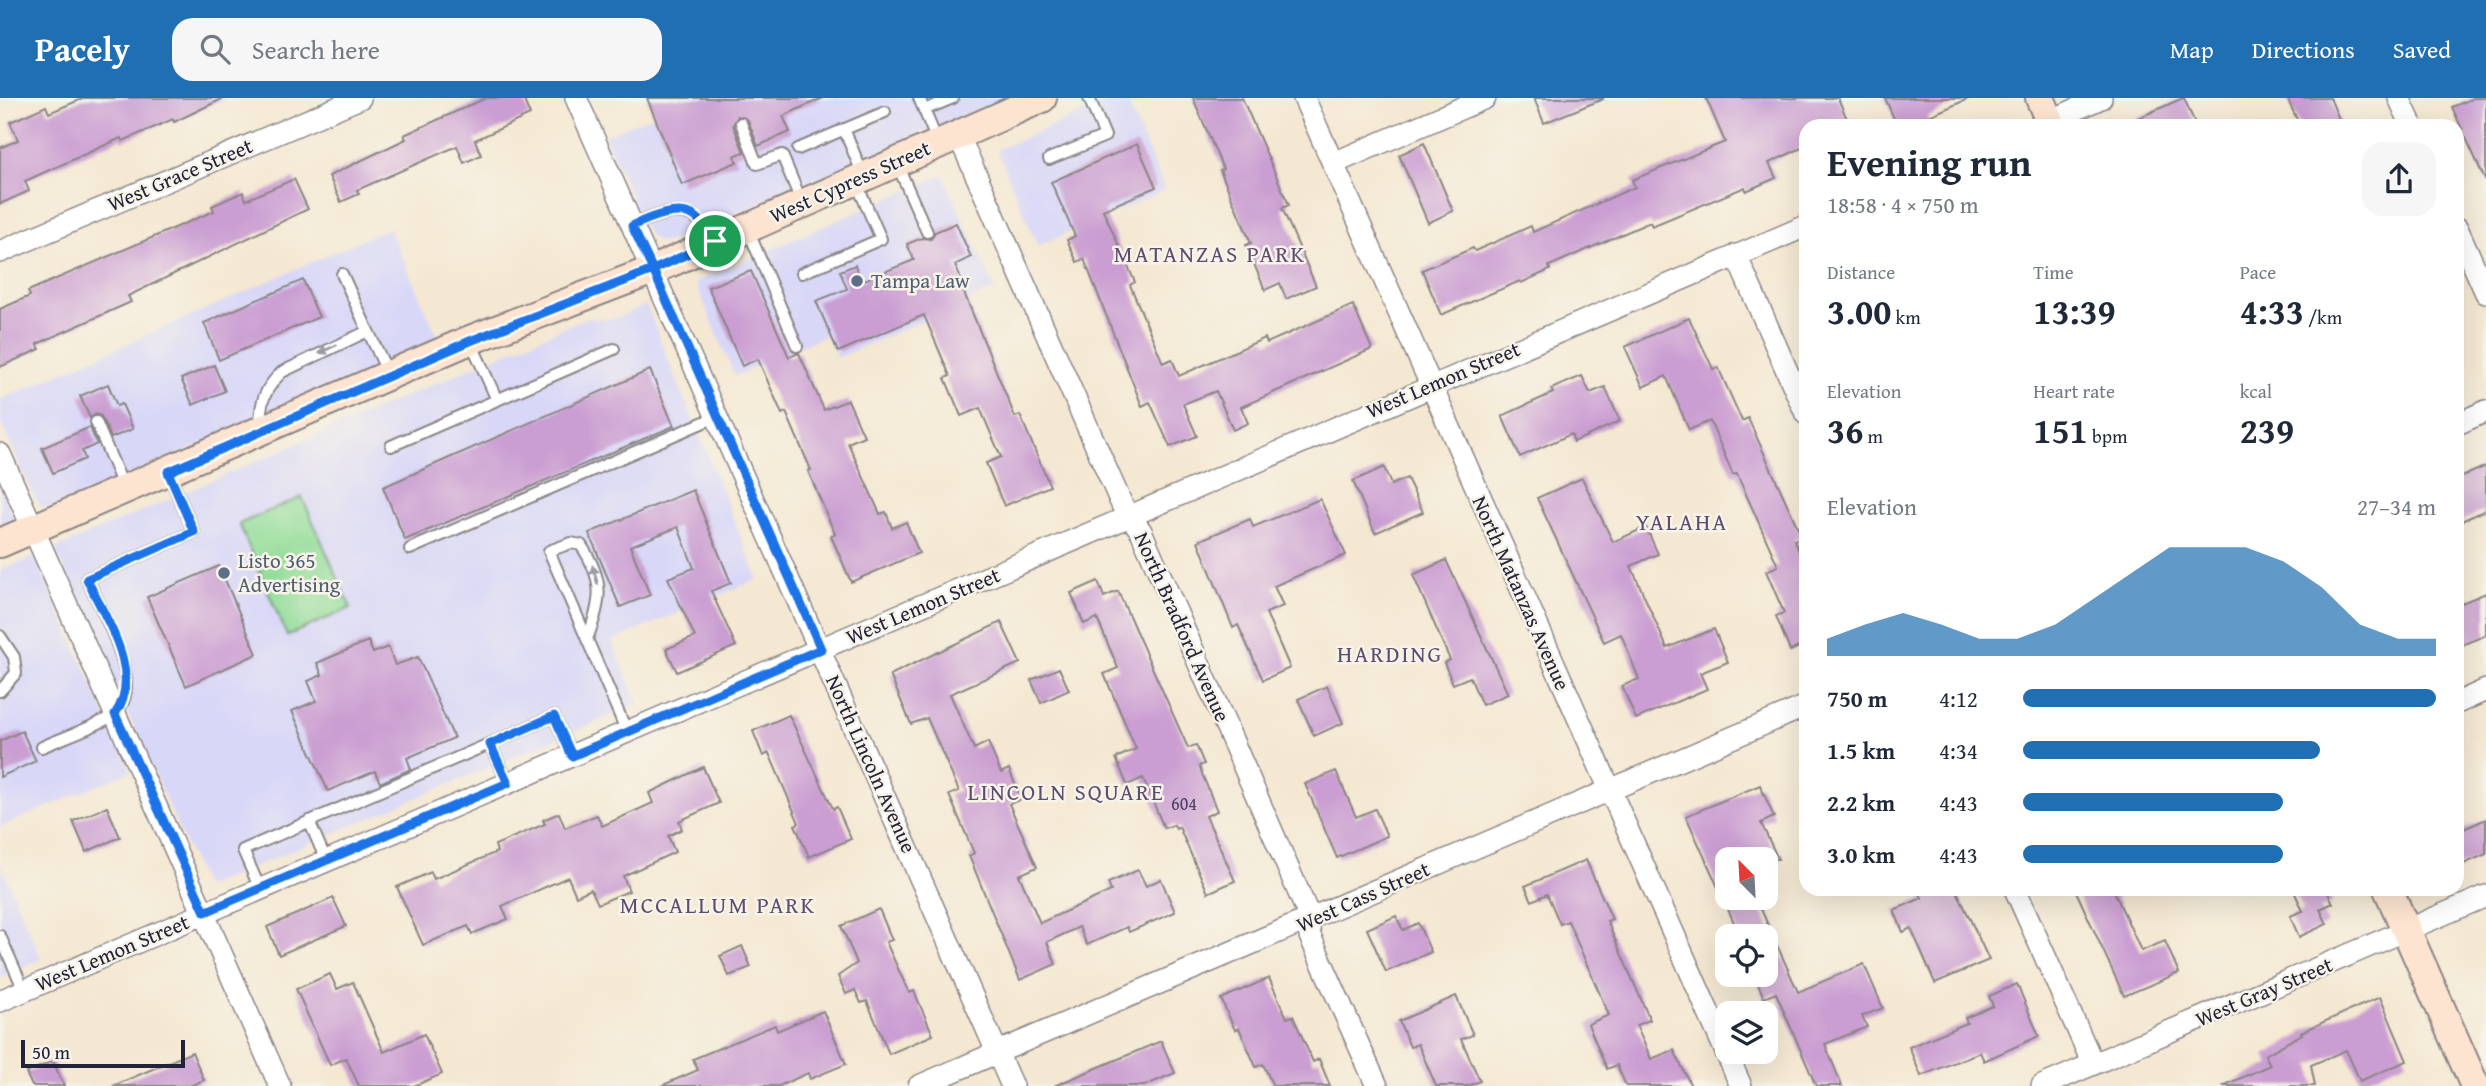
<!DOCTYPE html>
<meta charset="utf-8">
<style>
body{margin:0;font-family:"Gentium Book Plus",serif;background:#f6f6f7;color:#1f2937;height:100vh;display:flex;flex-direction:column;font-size:26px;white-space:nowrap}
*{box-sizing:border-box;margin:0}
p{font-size:23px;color:#747a83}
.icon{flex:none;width:38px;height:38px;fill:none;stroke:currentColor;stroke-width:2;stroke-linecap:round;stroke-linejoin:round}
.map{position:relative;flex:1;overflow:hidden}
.sheet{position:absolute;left:1799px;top:21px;width:665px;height:777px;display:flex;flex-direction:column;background:#fff;border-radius:21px;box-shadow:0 7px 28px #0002}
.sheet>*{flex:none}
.needle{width:46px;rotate:336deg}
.buttons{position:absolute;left:1715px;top:749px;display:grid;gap:14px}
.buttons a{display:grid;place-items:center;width:63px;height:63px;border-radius:14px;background:#fff;box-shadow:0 7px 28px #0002;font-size:35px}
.scale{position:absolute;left:21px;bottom:18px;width:164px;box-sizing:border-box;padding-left:7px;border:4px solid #22223b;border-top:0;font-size:19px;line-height:24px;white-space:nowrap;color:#22223b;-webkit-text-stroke:5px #f7f3e8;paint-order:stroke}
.pin{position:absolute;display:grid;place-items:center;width:60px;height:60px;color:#fff;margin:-30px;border:4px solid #fff;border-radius:50%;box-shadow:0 2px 7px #0007}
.round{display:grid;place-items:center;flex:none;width:74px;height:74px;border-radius:21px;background:#f6f6f7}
.overview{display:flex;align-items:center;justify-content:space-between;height:119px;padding:0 28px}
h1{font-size:38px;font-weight:700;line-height:52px}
.metrics{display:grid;grid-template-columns:repeat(3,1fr);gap:10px;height:119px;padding:7px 28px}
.metrics div{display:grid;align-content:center}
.metrics b{font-size:35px;font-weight:700}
.metrics small{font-size:19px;font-weight:400}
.metrics p{font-size:19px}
.chart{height:196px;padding:14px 28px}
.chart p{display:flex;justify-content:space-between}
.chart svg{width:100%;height:126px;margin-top:7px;fill:#1f6fb2;opacity:.7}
ul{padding:0 28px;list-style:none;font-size:23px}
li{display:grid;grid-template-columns:112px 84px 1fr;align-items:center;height:52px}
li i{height:18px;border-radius:9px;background:#1f6fb2}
header{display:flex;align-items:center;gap:42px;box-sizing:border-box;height:98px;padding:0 35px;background:#1f6fb2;color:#fff}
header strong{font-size:33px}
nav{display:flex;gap:38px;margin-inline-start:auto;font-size:24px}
.search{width:490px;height:63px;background:#f6f6f7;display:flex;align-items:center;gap:18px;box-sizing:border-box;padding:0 24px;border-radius:21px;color:#747a83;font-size:26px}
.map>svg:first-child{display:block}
.built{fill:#d8d7f8}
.green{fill:#93dd99;stroke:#5a806a;stroke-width:2}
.building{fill:#ca9ed2}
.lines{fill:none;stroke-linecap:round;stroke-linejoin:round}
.lane-casing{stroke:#8b8586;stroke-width:14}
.street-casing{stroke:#8b8586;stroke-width:24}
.secondary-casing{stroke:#8b8586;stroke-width:32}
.lane{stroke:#fff;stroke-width:10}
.street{stroke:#fff;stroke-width:21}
.secondary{stroke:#fde4d0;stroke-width:28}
.oneway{fill:#9c9ca7}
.route-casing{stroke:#fff;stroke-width:14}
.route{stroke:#1a73e8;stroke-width:9}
.service-dot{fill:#5c6f8a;stroke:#f7f3e8;stroke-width:2.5}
.labels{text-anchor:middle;stroke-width:5;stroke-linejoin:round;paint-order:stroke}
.number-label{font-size:18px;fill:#4c4161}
.street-label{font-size:21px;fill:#22223b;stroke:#f7f3e8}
.service-label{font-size:21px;fill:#4e5e75;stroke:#f7f3e8;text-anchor:start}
.neighbourhood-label{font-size:23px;letter-spacing:2px;fill:#5d4d70;stroke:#f7f3e8}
</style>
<header>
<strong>Pacely</strong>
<div class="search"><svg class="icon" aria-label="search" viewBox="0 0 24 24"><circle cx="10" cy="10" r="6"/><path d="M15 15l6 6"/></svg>Search here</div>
<nav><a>Map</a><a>Directions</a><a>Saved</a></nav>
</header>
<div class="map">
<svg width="2486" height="988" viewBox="0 0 2486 988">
<rect width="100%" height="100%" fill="#f7f3e8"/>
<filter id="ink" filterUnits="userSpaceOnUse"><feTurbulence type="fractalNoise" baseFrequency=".0143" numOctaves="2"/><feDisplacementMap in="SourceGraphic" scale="14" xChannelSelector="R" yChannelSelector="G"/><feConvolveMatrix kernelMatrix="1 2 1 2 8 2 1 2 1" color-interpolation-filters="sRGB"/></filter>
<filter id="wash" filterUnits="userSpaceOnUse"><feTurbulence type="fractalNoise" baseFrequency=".00686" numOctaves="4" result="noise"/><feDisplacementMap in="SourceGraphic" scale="28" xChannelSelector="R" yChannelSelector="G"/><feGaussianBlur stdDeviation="1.57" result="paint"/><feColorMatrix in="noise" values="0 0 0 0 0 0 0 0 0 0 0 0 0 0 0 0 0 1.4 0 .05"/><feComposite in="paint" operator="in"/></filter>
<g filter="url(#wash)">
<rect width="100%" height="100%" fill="#f4e8d2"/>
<!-- built -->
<g class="built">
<polygon points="695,0 1005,0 671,143 658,144 647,135 604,38"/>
<polygon points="1118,0 1125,0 1165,92 1038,148 997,52"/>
<polygon points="943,77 995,191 837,260 826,237 735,278 695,184"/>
<polygon points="389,130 440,244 56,408 44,410 36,403 0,323 0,302"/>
<polygon points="646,207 758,481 612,543 638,606 206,789 204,788 55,451 586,220 614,221"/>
<polygon points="0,379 14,419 11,426 0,433"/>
<polygon points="35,459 131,673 0,729 0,472"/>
<polygon points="0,765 41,861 0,879"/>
</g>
<!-- green -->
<polygon class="green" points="302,399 351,510 287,538 239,426"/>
<g id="blocks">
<!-- building -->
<g class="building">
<polygon points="84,0 224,0 174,24 173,21 123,43 121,40 25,83 29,93 0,106 0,50 18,42 10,24 46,8 49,15"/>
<polygon points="486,0 523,0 530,17 475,42 481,57 464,65 457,48 357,92 359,96 341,104 329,78 406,41 404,37"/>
<polygon points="647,0 823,0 783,18 790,34 758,48 748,22 738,18 733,27 744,54 734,58 737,64 682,87"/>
<polygon points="1193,0 1242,0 1289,107 1282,110 1316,188 1286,201 1280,185 1265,192 1246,147 1251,145 1220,72 1223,71"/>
<polygon points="1534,0 1603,0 1603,1 1544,25"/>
<polygon points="1706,0 1838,0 1850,28 1806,28 1806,48 1769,65 1776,80 1746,93 1745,89 1652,128 1650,124 1549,168 1550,172 1521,185 1520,183 1441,217 1422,172 1473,150 1475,153 1531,128 1533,134 1635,89 1632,82 1725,44"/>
<polygon points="1885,0 1970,0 1927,19 1931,28 1897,28"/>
<polygon points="2184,0 2196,28 2120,28 2183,0"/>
<polygon points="2287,0 2330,0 2342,28 2300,28"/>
<polygon points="2473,0 2486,0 2486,84 2452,9"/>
<polygon points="1424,45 1453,113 1428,125 1399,57"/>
<polygon points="1137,46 1156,89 1103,112 1135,184 1130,187 1163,265 1172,261 1179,278 1265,240 1267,245 1353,207 1372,251 1241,309 1248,325 1233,332 1216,293 1183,306 1197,338 1170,349 1150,304 1142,308 1084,161 1077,164 1067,142 1075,138 1051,84"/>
<polygon points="294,81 308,111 128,198 131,204 37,246 40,251 0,269 0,211 30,198 28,193 214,113 212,108 243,94 246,102"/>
<polygon points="956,125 971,159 955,167 962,184 960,185 1015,319 1020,317 1050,388 1004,408 986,365 1001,359 980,310 961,318 945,280 950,278 924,217 838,254 816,203 847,191 840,173 855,167 862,183 914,162 907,146 922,140 931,141 935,134"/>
<polygon points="751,173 789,259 799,255 824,312 848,302 864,338 848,345 880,416 886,414 892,430 906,424 919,455 851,484 831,438 835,436 808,373 811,372 786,314 782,316 758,261 742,268 708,189"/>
<polygon points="303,182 319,219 219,262 204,225"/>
<polygon points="1689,220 1713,271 1718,269 1742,323 1748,320 1802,439 1794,442 1806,469 1806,546 1790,553 1776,518 1784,515 1766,473 1778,468 1737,376 1733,377 1710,323 1689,332 1666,278 1643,289 1625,249"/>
<polygon points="214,267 225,293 193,307 181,281"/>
<polygon points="650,272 674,328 405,442 383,389"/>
<polygon points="1582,278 1590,295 1605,289 1620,323 1574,344 1571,336 1520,359 1502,318 1553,295 1551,291"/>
<polygon points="108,286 117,308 122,306 133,331 111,340 101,318 96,316 90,320 80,298"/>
<polygon points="90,329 97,346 82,353 85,361 53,375 42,350"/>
<polygon points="2486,368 2486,412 2457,425 2457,381"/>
<polygon points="1384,369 1391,387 1407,380 1423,414 1375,435 1353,383"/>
<polygon points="1582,380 1613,444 1646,429 1658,456 1631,468 1667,550 1714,531 1728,564 1700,575 1707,591 1636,621 1622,588 1639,581 1621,536 1604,544 1537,400"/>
<polygon points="693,392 731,485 711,493 736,548 677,574 666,551 695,539 668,480 694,470 678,429 630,448 650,497 620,509 589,435"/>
<polygon points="1320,401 1346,457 1274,488 1283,508 1266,515 1290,570 1263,582 1238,527 1233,530 1198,443 1250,421 1253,429"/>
<polygon points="1446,462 1508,596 1482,607 1470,579 1453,586 1444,565 1450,562 1413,477"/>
<polygon points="219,468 257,556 186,588 147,499"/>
<polygon points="1098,483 1104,499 1118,493 1188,650 1196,647 1204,666 1199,668 1217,713 1206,718 1235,783 1208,795 1179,729 1176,731 1174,727 1164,730 1143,680 1127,687 1116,660 1136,651 1104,576 1118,570 1097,520 1084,526 1071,495"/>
<polygon points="2486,495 2486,537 2457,549 2457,507"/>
<polygon points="1001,524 1020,565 950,596 974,651 988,644 1001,675 1009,671 1021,701 1009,706 1037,769 1019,777 1040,825 1111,793 1108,785 1138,772 1146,788 1161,781 1175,814 1129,834 1127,829 1087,847 1079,829 1047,844 1056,866 1020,882 969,758 974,755 949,697 959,693 927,620 911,626 890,577"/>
<polygon points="368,543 373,555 388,549 395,567 418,559 454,640 407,660 411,671 380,685 375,673 328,693 292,613 316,603 308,583 322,577 317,565"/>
<polygon points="1059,570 1069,592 1041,605 1031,582"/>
<polygon points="1327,588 1343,625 1314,638 1298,601"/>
<polygon points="789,617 833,711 837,709 851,741 809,759 795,727 799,725 769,655 763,658 753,633"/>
<polygon points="22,633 36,663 0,679 0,643"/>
<polygon points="703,669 719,705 679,723 682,731 668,738 675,754 623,778 629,793 598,806 591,791 576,798 568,779 502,808 508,821 472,836 468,828 423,847 397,789 431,774 434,781 497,754 495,747 545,726 543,722 559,715 565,730 597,717 602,728 653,705 649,695"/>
<polygon points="1336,673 1356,719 1375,711 1387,738 1337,760 1305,686"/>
<polygon points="1760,687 1774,719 1761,725 1778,761 1727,761 1727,800 1756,800 1798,894 1864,866 1883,910 1862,918 1867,929 1825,946 1842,988 1816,988 1776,895 1764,900 1754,877 1766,877 1766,838 1740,838 1686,718"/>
<polygon points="107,709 120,739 86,754 73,723"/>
<polygon points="2486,721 2486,756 2457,769 2457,734"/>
<polygon points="1586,762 1612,821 1607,823 1650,922 1636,927 1651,961 1674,952 1691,988 1626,988 1617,967 1607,971 1588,926 1609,917 1568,823 1560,826 1547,796 1532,803 1525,788"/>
<polygon points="1918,791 1956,791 1989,862 1935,885 1911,830 1903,834 1894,812 1922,800"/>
<polygon points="2075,791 2113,791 2141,853 2165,843 2179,875 2124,898"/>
<polygon points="2293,791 2326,791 2333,805 2320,811 2327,826 2299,839 2290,818 2303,813"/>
<polygon points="333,800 346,828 279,857 267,829"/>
<polygon points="879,811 892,842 886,844 909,895 914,893 933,937 889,956 867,903 861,905 855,892 846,896 838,878 857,865 841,828"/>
<polygon points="1396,818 1403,832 1418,825 1431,854 1386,874 1367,831"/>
<polygon points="742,848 751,869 729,878 720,858"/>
<polygon points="330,876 337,891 353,884 384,954 424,936 442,976 414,988 359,988 346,960 330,967 296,891"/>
<polygon points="1269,880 1287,920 1293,918 1313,964 1319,961 1330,988 1273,988 1263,966 1256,969 1239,930 1235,932 1221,901"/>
<polygon points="2017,886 2039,938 1984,963 1980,954 1921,978 1909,949 1967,925 1965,920 1993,908 1989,898"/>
<polygon points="1456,898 1473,937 1461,941 1480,983 1468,988 1436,988 1418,946 1410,949 1399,923"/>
<polygon points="2380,899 2407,963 2360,983 2346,952 2311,967 2315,988 2223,988 2270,967 2265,957 2302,936 2301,934"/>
<polygon points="823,913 846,966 810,981 808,975 779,988 661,988 698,972 693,961 775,927 777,933"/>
<polygon points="1161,943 1175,975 1144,988 1054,988"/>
<polygon points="192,954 204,982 190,988 113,988"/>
<polygon points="53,963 64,988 32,988 26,975"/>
</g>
</g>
</g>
<g filter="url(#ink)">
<use href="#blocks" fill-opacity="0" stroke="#8b8586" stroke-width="2"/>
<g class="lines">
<defs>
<g id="lane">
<polyline points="919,0 938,45"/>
<polyline points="924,12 953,0"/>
<polyline points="741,25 757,66 782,57 802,105"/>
<polyline points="844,31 863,77"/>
<polyline points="798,51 885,14"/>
<polyline points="1049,61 1105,38 1089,0"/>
<polyline points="897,66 927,134"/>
<path d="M632,128c17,-8 48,-22 65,-7 7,5 12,15 18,22"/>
<polyline points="748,132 797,248"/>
<polyline points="802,175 881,141 856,84"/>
<polyline points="342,176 368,233"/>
<polyline points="470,242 497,302"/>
<polyline points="96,324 124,390"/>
<path d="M260,329c0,-24 4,-38 22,-55l86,-41 20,42"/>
<polyline points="391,348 614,251"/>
<polyline points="410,451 718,318"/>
<polyline points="0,538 14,559 16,575 0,593"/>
<path d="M587,541c15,-38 18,-58 -6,-94l-10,-2 -22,8 78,181"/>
<polyline points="490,646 508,685"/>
<path d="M42,649c17,-8 62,-23 73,-34 32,-29 -14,-103 -28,-134l107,-47 -26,-60"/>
<polyline points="309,723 326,762"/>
<polyline points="260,791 243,752 554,618 572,658"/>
<polyline points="0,838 24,892"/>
</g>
<g id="street">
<polyline points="576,0 1012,988"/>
<polyline points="1304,0 1741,988"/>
<polyline points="2399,0 2412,28"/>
<polyline points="2039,28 2101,0"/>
<polyline points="958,36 1123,409 1141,433 1306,811 1310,838 1377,988"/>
<polyline points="1334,65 1485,0"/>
<polyline points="2457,130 2486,195"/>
<polyline points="0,154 360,0"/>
<polyline points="1736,157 1806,316"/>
<polyline points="2457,326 2486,313"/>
<polyline points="0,356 280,988"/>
<polyline points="2457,605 2486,592"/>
<polyline points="2015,791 2093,966"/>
<polyline points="0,903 1806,128"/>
<polyline points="919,988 1806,608"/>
<polyline points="2042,988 2486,798"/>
</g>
<g id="secondary">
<polyline points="2040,0 2052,28"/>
<polyline points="0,445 470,242 653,172 1042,0"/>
<polyline points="2388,791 2475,988"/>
</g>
</defs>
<!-- lane casing -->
<use href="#lane" class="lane-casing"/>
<!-- street casing -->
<use href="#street" class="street-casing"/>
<!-- secondary casing -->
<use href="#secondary" class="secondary-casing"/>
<!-- lane -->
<use href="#lane" class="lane"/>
<!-- street -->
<use href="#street" class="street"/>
<!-- secondary -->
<use href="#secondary" class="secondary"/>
</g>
<!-- one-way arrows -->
<defs><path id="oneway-solid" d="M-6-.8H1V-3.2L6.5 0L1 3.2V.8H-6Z" transform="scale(1.75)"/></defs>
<g class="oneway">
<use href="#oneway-solid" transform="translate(328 251) rotate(154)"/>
<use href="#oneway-solid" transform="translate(595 477) rotate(-106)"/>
</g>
</g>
<g class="lines" filter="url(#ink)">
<defs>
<path id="route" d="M715,143l-62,29 -183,71 -302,131 26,60 -107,47c18,40 57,94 28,135l90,198 303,-129 -18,-39 64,-28 18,40 249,-107 -168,-379 -21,-44c17,-8 48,-22 65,-8 7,6 12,16 18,23"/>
</defs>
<!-- route casing -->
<use href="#route" class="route-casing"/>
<!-- route -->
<use href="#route" class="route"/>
</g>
<!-- markers -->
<g class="service-dot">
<circle cx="857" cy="183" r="7"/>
<circle cx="224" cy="475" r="7"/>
</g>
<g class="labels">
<!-- number labels -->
<g class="number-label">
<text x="1184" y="712">604</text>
</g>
<!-- street labels -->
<g class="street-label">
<text transform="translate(180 77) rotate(-23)" y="7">West Grace Street</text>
<text transform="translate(850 84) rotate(-24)" y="7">West Cypress Street</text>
<text transform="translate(1443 282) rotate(-23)" y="7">West Lemon Street</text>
<text transform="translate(1521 495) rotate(66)" y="7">North Matanzas Avenue</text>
<text transform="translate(923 508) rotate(-23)" y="7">West Lemon Street</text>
<text transform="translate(1182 529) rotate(66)" y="7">North Bradford Avenue</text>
<text transform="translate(871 666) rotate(66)" y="7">North Lincoln Avenue</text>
<text transform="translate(1363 799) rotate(-24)" y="7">West Cass Street</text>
<text transform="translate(112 855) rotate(-23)" y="7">West Lemon Street</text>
<text transform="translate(2264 894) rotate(-23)" y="7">West Gray Street</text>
</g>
<!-- service labels -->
<g class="service-label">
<text x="871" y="190">Tampa Law</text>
<text x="238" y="470">Listo 365<tspan x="238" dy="24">Advertising</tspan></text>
</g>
<!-- neighbourhood labels -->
<g class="neighbourhood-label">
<text x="1210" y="164">MATANZAS PARK</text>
<text x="1682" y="432">YALAHA</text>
<text x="1390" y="564">HARDING</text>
<text x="1066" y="702">LINCOLN SQUARE</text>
<text x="718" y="815">MCCALLUM PARK</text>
</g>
</g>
</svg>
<div class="buttons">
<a><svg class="needle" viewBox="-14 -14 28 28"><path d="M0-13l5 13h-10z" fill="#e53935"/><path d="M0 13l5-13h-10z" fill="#747a83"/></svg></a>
<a><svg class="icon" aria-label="locate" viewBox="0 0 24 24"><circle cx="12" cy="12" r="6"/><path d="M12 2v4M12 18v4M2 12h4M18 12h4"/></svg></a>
<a><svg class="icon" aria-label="layers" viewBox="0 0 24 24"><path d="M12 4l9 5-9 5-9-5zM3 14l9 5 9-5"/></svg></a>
</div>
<div class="scale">50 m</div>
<div class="pin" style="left:715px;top:143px;background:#1e9e55"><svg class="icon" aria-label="arrive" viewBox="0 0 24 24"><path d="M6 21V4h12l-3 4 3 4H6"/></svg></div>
<section class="sheet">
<div class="overview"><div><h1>Evening run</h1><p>18:58 · 4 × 750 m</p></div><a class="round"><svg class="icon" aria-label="share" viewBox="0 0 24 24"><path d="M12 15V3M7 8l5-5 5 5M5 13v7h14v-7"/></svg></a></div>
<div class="metrics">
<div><p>Distance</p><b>3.00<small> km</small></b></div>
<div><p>Time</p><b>13:39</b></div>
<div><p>Pace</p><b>4:33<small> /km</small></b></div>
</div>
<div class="metrics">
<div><p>Elevation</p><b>36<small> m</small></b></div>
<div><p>Heart rate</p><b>151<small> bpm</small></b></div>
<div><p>kcal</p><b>239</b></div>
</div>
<div class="chart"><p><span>Elevation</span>27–34 m</p>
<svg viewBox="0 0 160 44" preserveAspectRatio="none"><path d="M0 44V38L10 33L20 29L30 33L40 38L50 38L60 33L70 24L80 15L90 6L100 6L110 6L120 11L130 20L140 33L150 38L160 38V44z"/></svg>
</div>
<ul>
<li><b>750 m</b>4:12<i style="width:100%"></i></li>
<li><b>1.5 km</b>4:34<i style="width:72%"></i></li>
<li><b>2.2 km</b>4:43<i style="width:63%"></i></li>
<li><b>3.0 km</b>4:43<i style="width:63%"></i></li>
</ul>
</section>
</div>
